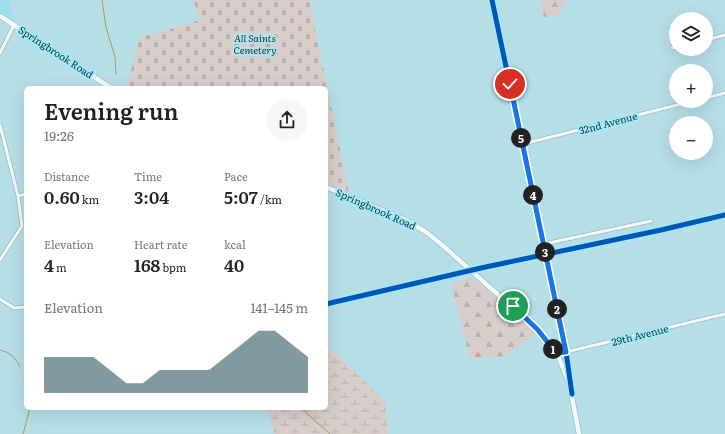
<!DOCTYPE html>
<meta charset="utf-8">
<style>
body{margin:0;font-family:Literata,serif;background:#f6f6f6;color:#222;height:100vh;display:flex;flex-direction:column;font-size:15px;white-space:nowrap}
*{box-sizing:border-box;margin:0}
p{font-size:13px;color:#767676}
.icon{flex:none;width:22px;height:22px;fill:none;stroke:currentColor;stroke-width:2;stroke-linecap:round;stroke-linejoin:round}
.map{position:relative;flex:1;overflow:hidden}
.details{position:absolute;left:24px;top:86px;width:304px;height:324px;display:flex;flex-direction:column;background:#fff;border-radius:6px;box-shadow:0 4px 16px #0002}
.details>*{flex:none}
.buttons{position:absolute;left:669px;top:12px;display:grid;gap:8px}
.buttons a{display:grid;place-items:center;width:44px;height:44px;border-radius:50%;background:#fff;box-shadow:0 4px 16px #0002;font-size:20px}
.pin{position:absolute;display:grid;place-items:center;width:34px;height:34px;color:#fff;margin:-17px;border:2px solid #fff;border-radius:50%;box-shadow:0 1px 4px #0007}
.km{position:absolute;width:20px;height:20px;margin:-10px;border-radius:50%;background:#222;color:#fff;font-size:11px;line-height:20px;text-align:center}
.round{display:grid;place-items:center;flex:none;width:42px;height:42px;border-radius:21px;background:#f6f6f6}
.headline{display:flex;align-items:center;justify-content:space-between;height:68px;padding:0 20px}
h1{font-size:22px;font-weight:600;line-height:30px}
.metrics{display:grid;grid-template-columns:repeat(3,1fr);gap:6px;height:68px;padding:4px 20px}
.metrics div{display:grid;align-content:center}
.metrics b{font-size:17px;font-weight:600}
.metrics small{font-size:11px;font-weight:400}
.metrics p{font-size:11px}
.chart{height:112px;padding:8px 20px}
.chart p{display:flex;justify-content:space-between}
.chart svg{width:100%;height:72px;margin-top:4px;fill:#4e7077;opacity:.7}
.map>svg:first-child{display:block}
.built{fill:#9edfed}
.forest{fill:url(#forest-firs)}
.wetland{fill:url(#wetland-marsh)}
.cemetery{fill:url(#cemetery-stones)}
.lines{fill:none;stroke-linecap:round;stroke-linejoin:round}
.stream{stroke:#a29e66;stroke-width:1}
.street-casing{stroke:#9bbbc2;stroke-width:4.5}
.secondary-casing{stroke:#9bbbc2;stroke-width:6}
.street{stroke:#f4fafb;stroke-width:3}
.secondary{stroke:#f4fafb;stroke-width:4.5}
.cycleway-casing{stroke:#a1ebfc;stroke-width:8}
.cycleway{stroke:#0057b8;stroke-width:5}
.route-casing{stroke:#fff;stroke-width:8}
.route{stroke:#1a73e8;stroke-width:5}
.labels{text-anchor:middle;stroke-width:4;stroke-linejoin:round;paint-order:stroke}
.park-label{font-size:10px;font-style:italic;fill:#59190b;stroke:#a1ebfc}
.street-label{font-size:10px;fill:#16343b;stroke:#a1ebfc}
</style>
<div class="map">
<svg width="725" height="434" viewBox="0 0 725 434">
<defs>
<pattern id="forest-firs" width="22" height="20" patternUnits="userSpaceOnUse"><rect width="22" height="20" fill="#d9cdca"/><path d="M5 1l3.5 6h-7zM16 11l3.5 6h-7z" fill="#bab1ae"/></pattern>
<pattern id="wetland-marsh" width="20" height="14" patternUnits="userSpaceOnUse"><rect width="20" height="14" fill="#d9cdca"/><path d="M1 5h8M5 5V1M11 12h8M15 12V8" fill="none" stroke="#bab1ae"/></pattern>
<pattern id="cemetery-stones" width="16" height="16" patternUnits="userSpaceOnUse"><rect width="16" height="16" fill="#d9cdca"/><path d="M2 7V4a2 2 0 0 1 4 0v3zM10 15v-3a2 2 0 0 1 4 0v3z" fill="#bab1ae"/></pattern>
</defs>
<rect width="100%" height="100%" fill="#b6dee7"/>
<!-- built -->
<polygon class="built" points="0,0 9,0 14,25 0,16"/>
<!-- forest -->
<g class="forest">
<polygon points="540,0 567,0 559,14 544,17"/>
<polygon points="471,277 530,325 537,333 505,356 470,359 451,284"/>
</g>
<!-- wetland -->
<polygon class="wetland" points="326,345 372,388 385,402 388,434 274,434 268,408 326,408"/>
<!-- cemetery -->
<polygon class="cemetery" points="193,0 309,0 349,193 326,183 326,88 126,88 135,56 139,37 158,33 200,20"/>
<g class="lines">
<!-- stream -->
<g class="stream">
<polyline points="102,0 106,27 115,57 116,74"/>
<path d="M0,350c11,3 15,7 20,17"/>
<polyline points="24,377 26,382"/>
<polyline points="301,408 330,434"/>
<polyline points="23,434 30,408"/>
</g>
<defs>
<g id="street">
<polyline points="706,40 725,35"/>
<polyline points="672,48 676,47"/>
<polyline points="0,53 14,25"/>
<polyline points="706,98 725,93"/>
<polyline points="0,125 18,196 22,226 0,260"/>
<polyline points="523,144 693,101"/>
<polyline points="18,196 26,194"/>
<polyline points="544,244 651,221"/>
<polyline points="0,299 14,308 26,307"/>
<polyline points="566,352 725,314"/>
</g>
<g id="secondary">
<polyline points="492,0 566,352 572,394"/>
<polyline points="0,16 111,88"/>
<polyline points="326,187 404,219 426,232 441,244 538,330 559,358 569,383"/>
<polyline points="571,392 579,434"/>
</g>
</defs>
<!-- street casing -->
<use href="#street" class="street-casing"/>
<!-- secondary casing -->
<use href="#secondary" class="secondary-casing"/>
<!-- street -->
<use href="#street" class="street"/>
<!-- secondary -->
<use href="#secondary" class="secondary"/>
<defs>
<g id="cycleway">
<polyline points="492,0 566,352 572,394"/>
<polyline points="326,304 481,268 661,230 725,215"/>
</g>
</defs>
<!-- cycleway casing -->
<use href="#cycleway" class="cycleway-casing"/>
<!-- cycleway -->
<use href="#cycleway" class="cycleway"/>
</g>
<g class="lines">
<defs>
<polyline id="route" points="510,84 566,352 556,353 538,330 513,306"/>
</defs>
<!-- route casing -->
<use href="#route" class="route-casing"/>
<!-- route -->
<use href="#route" class="route"/>
</g>
<g class="labels">
<!-- park labels -->
<g class="park-label">
<text x="255" y="42">All Saints<tspan x="255" dy="12">Cemetery</tspan></text>
</g>
<!-- street labels -->
<g class="street-label">
<text transform="translate(56 52) rotate(33)" y="4">Springbrook Road</text>
<text transform="translate(608 123) rotate(-15)" y="4">32nd Avenue</text>
<text transform="translate(376 209) rotate(24)" y="4">Springbrook Road</text>
<text transform="translate(640 335) rotate(-14)" y="4">29th Avenue</text>
</g>
</g>
</svg>
<div class="buttons">
<a><svg class="icon" aria-label="layers" viewBox="0 0 24 24"><path d="M12 4l9 5-9 5-9-5zM3 14l9 5 9-5"/></svg></a>
<a>+</a>
<a>−</a>
</div>
<div class="pin" style="left:513px;top:306px;background:#1e9e55"><svg class="icon" aria-label="arrive" viewBox="0 0 24 24"><path d="M6 21V4h12l-3 4 3 4H6"/></svg></div>
<div class="pin" style="left:510px;top:84px;background:#d93025"><svg class="icon" aria-label="check" viewBox="0 0 24 24"><path d="M5 12l5 5 9-10"/></svg></div>
<b class="km" style="left:553px;top:349px">1</b>
<b class="km" style="left:557px;top:309px">2</b>
<b class="km" style="left:545px;top:252px">3</b>
<b class="km" style="left:533px;top:195px">4</b>
<b class="km" style="left:521px;top:138px">5</b>
<section class="details">
<div class="headline"><div><h1>Evening run</h1><p>19:26</p></div><a class="round"><svg class="icon" aria-label="share" viewBox="0 0 24 24"><path d="M12 15V3M7 8l5-5 5 5M5 13v7h14v-7"/></svg></a></div>
<div class="metrics">
<div><p>Distance</p><b>0.60<small> km</small></b></div>
<div><p>Time</p><b>3:04</b></div>
<div><p>Pace</p><b>5:07<small> /km</small></b></div>
</div>
<div class="metrics">
<div><p>Elevation</p><b>4<small> m</small></b></div>
<div><p>Heart rate</p><b>168<small> bpm</small></b></div>
<div><p>kcal</p><b>40</b></div>
</div>
<div class="chart"><p><span>Elevation</span>141–145 m</p>
<svg viewBox="0 0 160 44" preserveAspectRatio="none"><path d="M0 44V22L10 22L20 22L30 22L40 30L50 38L60 38L70 30L80 30L90 30L100 30L110 22L120 14L130 6L140 6L150 14L160 22V44z"/></svg>
</div>
</section>
</div>
